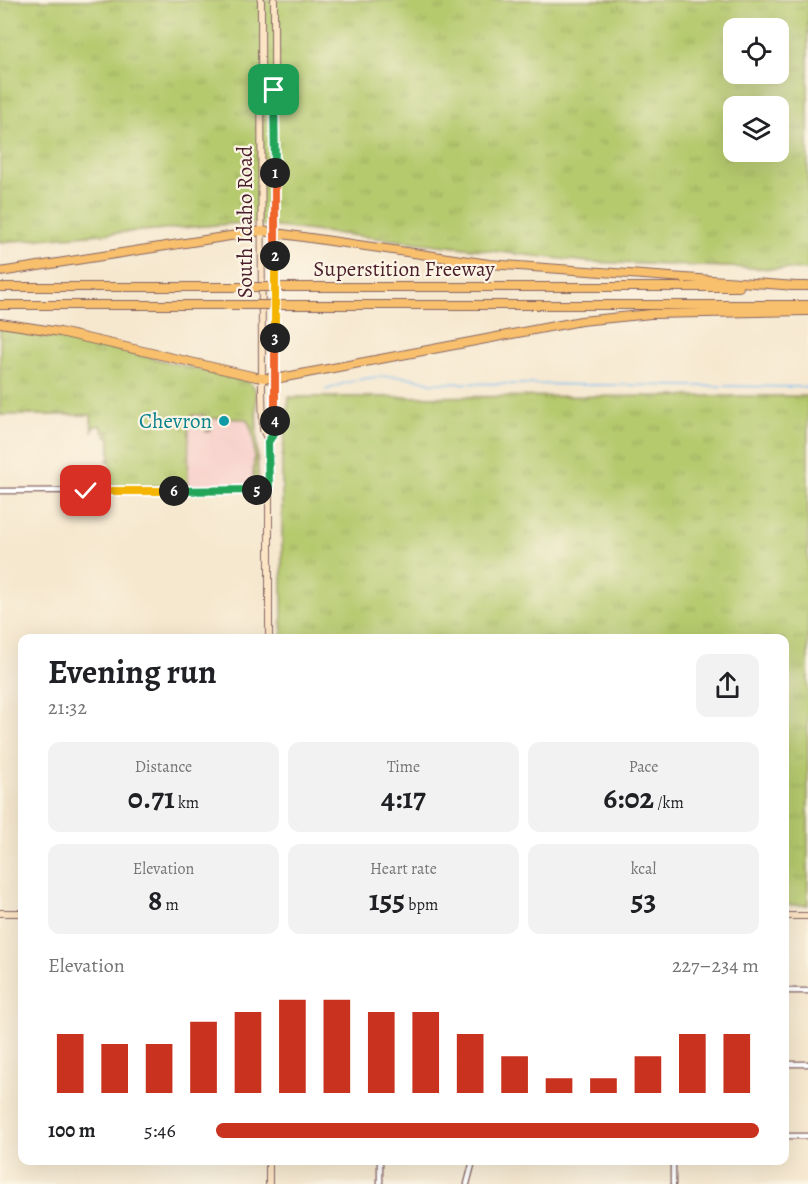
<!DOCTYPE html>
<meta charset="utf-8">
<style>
body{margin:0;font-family:Alegreya,serif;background:#f2f2f2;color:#202124;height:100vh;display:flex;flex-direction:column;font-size:22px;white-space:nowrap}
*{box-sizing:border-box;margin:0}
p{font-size:20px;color:#757577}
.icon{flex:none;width:33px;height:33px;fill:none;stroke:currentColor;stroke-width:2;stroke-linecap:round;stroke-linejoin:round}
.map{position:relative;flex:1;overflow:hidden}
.side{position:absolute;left:18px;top:634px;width:771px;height:531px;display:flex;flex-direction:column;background:#fff;border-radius:12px;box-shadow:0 6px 24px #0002}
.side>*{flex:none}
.tools{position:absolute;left:723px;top:18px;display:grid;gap:12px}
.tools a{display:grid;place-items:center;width:66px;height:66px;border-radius:12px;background:#fff;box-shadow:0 6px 24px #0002;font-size:30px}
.pin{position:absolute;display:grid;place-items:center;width:51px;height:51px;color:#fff;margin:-26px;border-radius:12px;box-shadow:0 3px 9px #0006}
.km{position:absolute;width:30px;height:30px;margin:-15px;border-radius:50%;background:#222;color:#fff;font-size:16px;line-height:30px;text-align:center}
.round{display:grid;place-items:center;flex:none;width:63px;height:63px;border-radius:12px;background:#f2f2f2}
.overview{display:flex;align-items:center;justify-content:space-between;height:102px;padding:0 30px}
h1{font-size:33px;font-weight:700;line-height:45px}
.stats{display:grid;grid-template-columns:repeat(3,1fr);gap:9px;height:102px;padding:6px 30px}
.stats div{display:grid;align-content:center;border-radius:12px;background:#f2f2f2;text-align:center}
.stats b{font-size:30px;font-weight:700}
.stats small{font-size:16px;font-weight:400}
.stats p{font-size:16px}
.chart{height:168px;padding:12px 30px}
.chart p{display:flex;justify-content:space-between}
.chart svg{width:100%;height:108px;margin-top:6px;stroke:#c8321e;stroke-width:6}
ul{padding:0 30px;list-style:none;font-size:20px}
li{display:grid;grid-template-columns:96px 72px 1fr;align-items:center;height:45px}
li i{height:15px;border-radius:8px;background:#c8321e}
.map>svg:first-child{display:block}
.built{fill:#f7d0cb}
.grass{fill:url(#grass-tufts);stroke:#80744c;stroke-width:1.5;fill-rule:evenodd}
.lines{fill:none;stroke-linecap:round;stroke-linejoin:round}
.stream{stroke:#79bbee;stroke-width:1.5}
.minor-casing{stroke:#866564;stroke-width:7}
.secondary-casing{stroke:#866564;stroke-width:8}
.motorway-casing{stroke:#866564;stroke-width:10}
.minor{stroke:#fff;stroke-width:4.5}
.secondary{stroke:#fce5c4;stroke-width:6}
.motorway{stroke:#f8bf6c;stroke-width:8}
.motorway-bridge-casing{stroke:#866564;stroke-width:10;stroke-linecap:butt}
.motorway-bridge{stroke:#f8bf6c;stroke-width:8}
.split-1-casing{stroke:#fff;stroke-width:12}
.split-2-casing{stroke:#fff;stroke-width:12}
.split-3-casing{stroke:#fff;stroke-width:12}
.split-4-casing{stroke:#fff;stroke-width:12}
.split-5-casing{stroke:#fff;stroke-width:12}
.split-6-casing{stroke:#fff;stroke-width:12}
.split-7-casing{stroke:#fff;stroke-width:12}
.split-1{stroke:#22a559;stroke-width:8}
.split-2{stroke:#f0652b;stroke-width:8}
.split-3{stroke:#f5b400;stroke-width:8}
.split-4{stroke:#f0652b;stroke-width:8}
.split-5{stroke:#22a559;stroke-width:8}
.split-6{stroke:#22a559;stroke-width:8}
.split-7{stroke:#f5b400;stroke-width:8}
.culture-dot{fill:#0f9aa8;stroke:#fcf5e5;stroke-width:2}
.labels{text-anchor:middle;stroke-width:4.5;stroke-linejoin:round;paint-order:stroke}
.street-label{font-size:21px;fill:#4a1f2b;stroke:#fcf5e5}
.culture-label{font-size:21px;fill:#0d838f;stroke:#fcf5e5;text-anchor:end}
</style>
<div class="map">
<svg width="808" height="1184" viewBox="0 0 808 1184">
<defs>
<pattern id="grass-tufts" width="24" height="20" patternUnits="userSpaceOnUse" patternTransform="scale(1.5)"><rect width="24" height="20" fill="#b5c96d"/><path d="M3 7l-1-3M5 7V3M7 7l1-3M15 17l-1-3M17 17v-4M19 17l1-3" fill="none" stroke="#9dac5f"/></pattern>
</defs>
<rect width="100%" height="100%" fill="#fcf5e5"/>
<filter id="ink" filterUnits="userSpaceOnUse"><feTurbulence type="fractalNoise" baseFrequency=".0167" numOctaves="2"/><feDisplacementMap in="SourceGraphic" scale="12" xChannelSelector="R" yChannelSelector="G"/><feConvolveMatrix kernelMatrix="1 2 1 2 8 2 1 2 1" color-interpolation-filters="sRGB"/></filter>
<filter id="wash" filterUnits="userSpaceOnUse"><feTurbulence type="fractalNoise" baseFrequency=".008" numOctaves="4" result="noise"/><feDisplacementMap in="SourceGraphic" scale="24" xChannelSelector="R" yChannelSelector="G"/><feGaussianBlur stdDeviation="1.35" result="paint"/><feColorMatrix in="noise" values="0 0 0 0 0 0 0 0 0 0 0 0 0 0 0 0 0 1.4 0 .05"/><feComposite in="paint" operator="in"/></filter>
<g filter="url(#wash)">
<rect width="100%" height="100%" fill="#f6e8cf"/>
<!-- built -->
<polygon class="built" points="258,408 260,485 188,487 187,410"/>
<!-- grass -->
<g class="grass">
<path d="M0,0h808v270l-220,-8 -345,-39 -243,19zM734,28h44v46h-44zM734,106h44v46h-44z"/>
<path d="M0,326l59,9 190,47 6,7 1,6 2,89 -5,1c0,-19 5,-53 -7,-66l-34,-1 -2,13 -5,1 4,-2v-10h-5v-5h-12v5h-3l-1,66h-78v-25l-4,-1 4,-1v-22l-5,-1 5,-4h-7l-1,-6h-8l-2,6 -1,-17h-91z"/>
<polygon points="808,396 808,905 785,905 784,639 282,639 282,460 289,397"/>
</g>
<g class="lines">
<!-- stream -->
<path class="stream" d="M326,390c33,-14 71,-19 105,-7l377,4"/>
</g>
</g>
<g filter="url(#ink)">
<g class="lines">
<defs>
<g id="minor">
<polyline points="0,491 269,490"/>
<polyline points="784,991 808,991"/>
<polyline points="784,1064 808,1064"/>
<polyline points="784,1136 808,1136"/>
<polyline points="380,1161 380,1184"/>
<polyline points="673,1161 673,1184"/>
<polyline points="467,1184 473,1161"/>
</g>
<g id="secondary">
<polyline points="261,0 262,391 263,430 269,442 269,639"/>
<polyline points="269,442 275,430 274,0"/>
<polyline points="0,913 22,913"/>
<polyline points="784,916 808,916"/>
<polyline points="269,1161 269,1184"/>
</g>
<g id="motorway">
<polyline points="0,272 262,231 489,264 796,286"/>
<polyline points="790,286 808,286"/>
<polyline points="0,287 239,287"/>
<polyline points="304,287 739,287"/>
<polyline points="0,305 240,305"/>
<polyline points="304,305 808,305"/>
<polyline points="0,323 60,332 256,377 275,379 581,321 651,314 808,311"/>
</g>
</defs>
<!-- minor casing -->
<use href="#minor" class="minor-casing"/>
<!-- secondary casing -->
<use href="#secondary" class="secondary-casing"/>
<!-- motorway casing -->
<use href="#motorway" class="motorway-casing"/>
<!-- minor -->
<use href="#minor" class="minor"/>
<!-- secondary -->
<use href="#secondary" class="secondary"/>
<!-- motorway -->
<use href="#motorway" class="motorway"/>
<defs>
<g id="motorway-bridge">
<polyline points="239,287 304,287"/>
<polyline points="240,305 304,305"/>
</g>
</defs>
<!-- motorway-bridge casing -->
<use href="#motorway-bridge" class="motorway-bridge-casing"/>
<!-- motorway-bridge -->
<use href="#motorway-bridge" class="motorway-bridge"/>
</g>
</g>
<g class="lines" filter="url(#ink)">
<defs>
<polyline id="split-1" points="274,90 275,173"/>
<polyline id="split-2" points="275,173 275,256"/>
<polyline id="split-3" points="275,256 275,338"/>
<polyline id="split-4" points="275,338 275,421"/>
<polyline id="split-5" points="257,490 269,490 268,442 276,430 275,421"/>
<polyline id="split-6" points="174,491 257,490"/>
<polyline id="split-7" points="86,491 174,491"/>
</defs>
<!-- split-1 casing -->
<use href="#split-1" class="split-1-casing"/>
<!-- split-2 casing -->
<use href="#split-2" class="split-2-casing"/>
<!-- split-3 casing -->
<use href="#split-3" class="split-3-casing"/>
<!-- split-4 casing -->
<use href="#split-4" class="split-4-casing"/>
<!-- split-5 casing -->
<use href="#split-5" class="split-5-casing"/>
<!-- split-6 casing -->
<use href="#split-6" class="split-6-casing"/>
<!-- split-7 casing -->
<use href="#split-7" class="split-7-casing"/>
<!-- split-1 -->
<use href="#split-1" class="split-1"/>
<!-- split-2 -->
<use href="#split-2" class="split-2"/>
<!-- split-3 -->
<use href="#split-3" class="split-3"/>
<!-- split-4 -->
<use href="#split-4" class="split-4"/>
<!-- split-5 -->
<use href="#split-5" class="split-5"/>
<!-- split-6 -->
<use href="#split-6" class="split-6"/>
<!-- split-7 -->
<use href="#split-7" class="split-7"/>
</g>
<!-- markers -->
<circle class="culture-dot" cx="224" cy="421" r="6"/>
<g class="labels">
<!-- street labels -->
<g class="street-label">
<text transform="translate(245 222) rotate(-90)" y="7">South Idaho Road</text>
<text x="404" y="276">Superstition Freeway</text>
</g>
<!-- culture labels -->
<g class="culture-label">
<text x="212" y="428">Chevron</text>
</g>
</g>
</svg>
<div class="tools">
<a><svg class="icon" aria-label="locate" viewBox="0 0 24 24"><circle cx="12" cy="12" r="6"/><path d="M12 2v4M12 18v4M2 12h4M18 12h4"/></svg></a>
<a><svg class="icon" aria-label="layers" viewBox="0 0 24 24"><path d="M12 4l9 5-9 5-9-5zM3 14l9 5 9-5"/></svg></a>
</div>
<div class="pin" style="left:274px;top:90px;background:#1e9e55"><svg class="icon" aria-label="arrive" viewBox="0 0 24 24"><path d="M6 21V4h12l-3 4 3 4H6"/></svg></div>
<div class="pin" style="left:86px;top:491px;background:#d93025"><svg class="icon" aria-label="check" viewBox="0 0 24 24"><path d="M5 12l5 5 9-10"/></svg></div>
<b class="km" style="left:275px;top:173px">1</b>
<b class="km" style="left:275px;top:256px">2</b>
<b class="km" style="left:275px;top:338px">3</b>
<b class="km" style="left:275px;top:421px">4</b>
<b class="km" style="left:257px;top:490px">5</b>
<b class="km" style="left:174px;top:491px">6</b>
<section class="side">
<div class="overview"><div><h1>Evening run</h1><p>21:32</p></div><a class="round"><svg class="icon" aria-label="share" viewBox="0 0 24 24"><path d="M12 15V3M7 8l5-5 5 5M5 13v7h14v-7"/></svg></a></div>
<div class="stats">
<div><p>Distance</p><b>0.71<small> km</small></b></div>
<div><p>Time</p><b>4:17</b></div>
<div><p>Pace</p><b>6:02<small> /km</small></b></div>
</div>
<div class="stats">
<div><p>Elevation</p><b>8<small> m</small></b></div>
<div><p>Heart rate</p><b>155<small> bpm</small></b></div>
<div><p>kcal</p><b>53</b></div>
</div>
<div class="chart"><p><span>Elevation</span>227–234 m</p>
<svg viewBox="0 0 160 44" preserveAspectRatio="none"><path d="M5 44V20M15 44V24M25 44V24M35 44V15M45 44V11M55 44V6M65 44V6M75 44V11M85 44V11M95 44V20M105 44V29M115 44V38M125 44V38M135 44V29M145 44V20M155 44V20"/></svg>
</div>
<ul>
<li><b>100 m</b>5:46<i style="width:100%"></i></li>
</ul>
</section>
</div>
